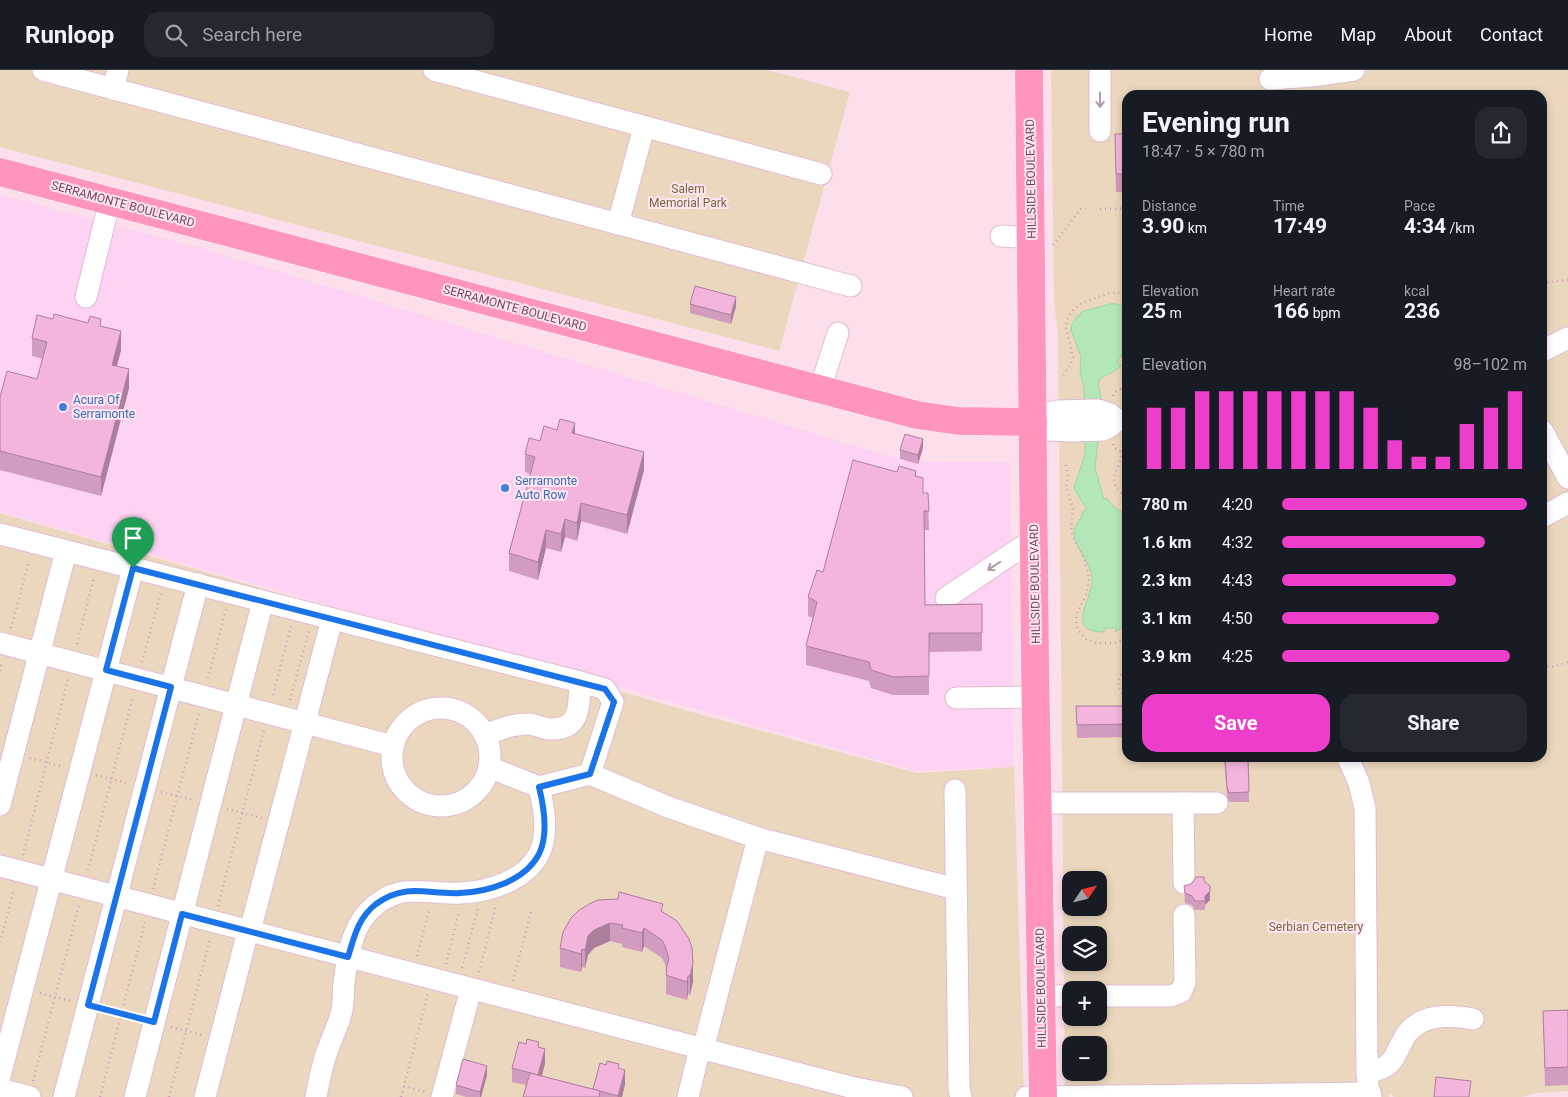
<!DOCTYPE html>
<meta charset="utf-8">
<style>
body{margin:0;font-family:Roboto,sans-serif;background:#242831;color:#f1f3f6;height:100vh;display:flex;flex-direction:column;font-size:19px;white-space:nowrap}
*{box-sizing:border-box;margin:0}
p{font-size:16px;color:#9ea1a6}
.icon{flex:none;width:28px;height:28px;fill:none;stroke:currentColor;stroke-width:2;stroke-linecap:round;stroke-linejoin:round}
.map{position:relative;flex:1;overflow:hidden}
.details{position:absolute;left:1122px;top:20px;width:425px;height:672px;display:flex;flex-direction:column;background:#171b24;border-radius:15px;box-shadow:0 2px 8px #0003}
.details>*{flex:none}
.needle{width:32px;rotate:55deg}
.fabs{position:absolute;left:1062px;top:801px;display:grid;gap:10px}
.fabs a{display:grid;place-items:center;width:45px;height:45px;border-radius:10px;background:#171b24;box-shadow:0 2px 8px #0003;font-size:25px}
.pin{position:absolute;display:grid;place-items:center;width:42px;height:42px;color:#fff;margin:-51px -21px;border-radius:50% 50% 50% 0;rotate:-45deg;box-shadow:0 0 5px #0007}
.pin .icon{rotate:45deg}
.round{display:grid;place-items:center;flex:none;width:52px;height:52px;border-radius:15px;background:#242831}
.summary{display:flex;align-items:center;justify-content:space-between;height:85px;padding:0 20px}
h1{font-size:28px;font-weight:700;line-height:38px}
.stats{display:grid;grid-template-columns:repeat(3,1fr);gap:8px;height:85px;padding:5px 20px}
.stats div{display:grid;align-content:center}
.stats b{font-size:21px;font-weight:700}
.stats small{font-size:14px;font-weight:400}
.stats p{font-size:14px}
.chart{height:140px;padding:10px 20px}
.chart p{display:flex;justify-content:space-between}
.chart svg{width:100%;height:90px;margin-top:5px;stroke:#ed3ecb;stroke-width:6}
.primary-button{display:flex;gap:10px;margin-top:auto;padding:10px 20px}
.primary-button a{flex:1;height:58px;border-radius:15px;background:#ed3ecb;color:#fff;font-size:20px;font-weight:700;line-height:58px;text-align:center}
.primary-button a+a{background:#242831;color:#f1f3f6}
ul{padding:0 20px;list-style:none;font-size:16px}
li{display:grid;grid-template-columns:80px 60px 1fr;align-items:center;height:38px}
li i{height:12px;border-radius:6px;background:#ed3ecb}
header{display:flex;align-items:center;gap:30px;box-sizing:border-box;height:70px;padding:0 25px;background:#171b24;border-bottom:1px solid #363941}
header strong{font-size:24px}
nav{display:flex;gap:28px;margin-inline-start:auto;font-size:18px}
.search{width:350px;height:45px;background:#242831;display:flex;align-items:center;gap:12px;box-sizing:border-box;padding:0 18px;border-radius:15px;color:#9ea1a6;font-size:19px}
.map>svg:first-child{display:block}
.commercial{fill:#fed2f2}
.green{fill:#ebd7bd;fill-rule:evenodd}
.water{fill:#b3e7b9;stroke:#99d9a1}
.lines{fill:none;stroke-linecap:round;stroke-linejoin:round}
.minor-casing{stroke:#e1bbd0;stroke-width:23}
.major-casing{stroke:#fff;stroke-width:29}
.path{stroke:#d899c1;stroke-width:2.5;stroke-dasharray:1 4;stroke-linecap:butt}
.minor{stroke:#fff;stroke-width:21}
.major{stroke:#ff94bf;stroke-width:28}
.wall{fill:#d29cbe}
.shaded-wall{fill:#ab7f9b}
.building{fill:#f4b5dd;stroke:#ab7f9b}
.oneway{stroke:#b399aa}
.route-casing{stroke:#fff;stroke-width:10}
.route{stroke:#1a73e8;stroke-width:6}
.shop-dot{fill:#3f7fe0;stroke:#ffe6f1;stroke-width:2}
.labels{text-anchor:middle;stroke-width:4;stroke-linejoin:round;paint-order:stroke}
.street-label{font-size:12px;fill:#744665;stroke:#ffe6f1}
.park-label{font-size:12px;fill:#7b673d;stroke:#ffe6f1}
.shop-label{font-size:12px;fill:#366cbe;stroke:#ffe6f1;text-anchor:start}
</style>
<header>
<strong>Runloop</strong>
<div class="search"><svg class="icon" aria-label="search" viewBox="0 0 24 24"><circle cx="10" cy="10" r="6"/><path d="M15 15l6 6"/></svg>Search here</div>
<nav><a>Home</a><a>Map</a><a>About</a><a>Contact</a></nav>
</header>
<div class="map">
<svg width="1568" height="1027" viewBox="0 0 1568 1027">
<rect width="100%" height="100%" fill="#fddfec"/>
<!-- commercial -->
<polygon class="commercial" points="0,125 204,179 904,391 1010,393 1013,697 916,701 0,442"/>
<!-- green -->
<g class="green">
<polygon points="0,0 767,0 850,22 779,281 0,77"/>
<path d="M1051,0h517v1021l-31,2 -15,4h-128l-4,-4 -1,4h-324l-7,-763 -4,-31zM1128,25h414v663h-414zM1071,810h28v28h-28zM1071,865h28v27h-28zM1071,920h28v28h-28zM1071,975h28v27h-28z"/>
<polygon points="0,443 692,642 917,703 1014,697 1024,1027 0,1027"/>
</g>
<!-- water -->
<path class="water" d="M1110,234c8,-1 12,1 17,7l-1,23 1,20 -4,-2 -6,11 4,2c-6,10 -19,8 -23,18l4,20 -7,65 9,32 2,-2 9,10 12,7v107l-11,10v-4h-12v4c-41,0 -10,-35 -12,-53 -1,-17 -18,-32 -18,-47 1,-8 8,-13 9,-21l4,-1 -13,-22 9,-27 2,-9 -1,-65 -4,-15 1,-15 -10,-27 1,-6 5,-8 2,1 2,-5z"/>
<g class="lines">
<defs>
<g id="minor">
<polyline points="43,0 851,216"/>
<polyline points="434,0 821,104"/>
<polyline points="1100,0 1100,61"/>
<polyline points="1270,9 1312,6 1354,0"/>
<polyline points="113,19 118,0"/>
<polyline points="618,154 644,57"/>
<polyline points="1001,166 1032,168"/>
<polyline points="86,227 110,130"/>
<polyline points="1542,281 1568,268"/>
<polyline points="820,319 838,263"/>
<polyline points="1117,350 1110,344 1098,340 1057,341 1042,345 1033,352 1048,360 1073,361 1103,360 1111,356 1117,350 1128,350"/>
<polyline points="1542,360 1568,408"/>
<polyline points="1542,447 1568,433"/>
<polyline points="0,464 580,612"/>
<polyline points="946,528 1034,469"/>
<polyline points="0,573 393,676"/>
<polyline points="956,628 1036,627"/>
<circle cx="441" cy="687" r="49"/>
<path d="M484,665c15,-5 30,-12 46,-11 6,1 12,4 19,5 32,2 30,-23 31,-47l25,7 8,13 -23,72"/>
<polyline points="1348,688 1359,713 1365,738 1367,1002 1368,1016 1371,1027"/>
<polyline points="489,697 539,717"/>
<polyline points="955,720 959,1019 961,1027"/>
<polyline points="1039,733 1217,733"/>
<polyline points="1183,733 1184,813"/>
<polyline points="0,735 66,481"/>
<polyline points="0,796 850,1017 902,1027"/>
<polyline points="250,861 332,549"/>
<polyline points="1041,926 1071,926"/>
<polyline points="1099,926 1171,926 1181,922 1185,912 1184,845"/>
<path d="M1367,1002c29,-4 26,-16 39,-37 15,-22 44,-20 67,-16"/>
<polyline points="0,1006 133,498"/>
<polyline points="0,1019 30,1027"/>
<polyline points="64,1027 198,514"/>
<polyline points="135,1027 263,531"/>
<polyline points="205,1027 248,861"/>
<path d="M316,1027c3,-16 6,-33 12,-48 4,-12 10,-23 13,-35 3,-10 2,-21 3,-31 3,-23 7,-53 24,-71 30,-32 56,-17 92,-19 28,-1 65,-12 79,-39 10,-21 5,-46 0,-67l51,-13 78,33 90,31 198,51"/>
<polyline points="442,1027 471,919"/>
<polyline points="688,1027 697,990 706,968 758,768"/>
<polyline points="1026,1027 1370,1023"/>
</g>
<g id="major">
<polyline points="1029,0 1035,594 1043,1027"/>
<polyline points="0,102 917,345 959,351 1033,352"/>
</g>
</defs>
<!-- minor casing -->
<use href="#minor" class="minor-casing"/>
<!-- major casing -->
<use href="#major" class="major-casing"/>
<!-- path -->
<g class="path">
<polyline points="1100,139 1128,138"/>
<polyline points="1053,175 1081,139 1086,139"/>
<polyline points="1542,213 1568,210"/>
<polyline points="1063,305 1070,296 1073,288 1066,258 1067,250 1071,242 1080,234 1109,223 1128,223"/>
<polyline points="1122,319 1123,311 1128,302"/>
<path d="M1113,326c2,-7 8,-8 15,-5"/>
<path d="M1113,374c2,7 8,9 15,6"/>
<path d="M1122,381c-1,22 -21,27 6,48"/>
<polyline points="1066,395 1068,404 1066,417 1073,438 1071,461 1074,470 1084,488 1089,507 1087,523 1077,543 1076,554 1078,560 1086,569 1096,573 1114,573 1128,568"/>
<polyline points="11,558 29,491"/>
<polyline points="77,574 94,507"/>
<polyline points="142,592 161,522"/>
<path d="M1128,597c-13,10 -13,21 0,32"/>
<polyline points="1542,597 1555,596 1568,592"/>
<polyline points="0,601 2,592"/>
<polyline points="208,608 226,539"/>
<polyline points="273,625 291,556"/>
<polyline points="290,630 309,560"/>
<polyline points="30,688 64,697"/>
<polyline points="96,705 127,713"/>
<polyline points="161,722 195,730"/>
<polyline points="227,739 262,748"/>
<polyline points="23,785 68,609"/>
<polyline points="88,800 133,626"/>
<polyline points="153,819 199,643"/>
<polyline points="218,836 264,660"/>
<polyline points="0,872 14,819"/>
<polyline points="417,886 429,841"/>
<polyline points="446,894 459,841"/>
<polyline points="462,898 478,838"/>
<polyline points="479,902 496,835"/>
<polyline points="513,911 531,842"/>
<polyline points="40,923 71,931"/>
<polyline points="106,940 136,948"/>
<polyline points="171,957 202,965"/>
<polyline points="33,1011 79,835"/>
<polyline points="404,1016 426,1022"/>
<polyline points="100,1027 145,852"/>
<polyline points="169,1027 210,869"/>
<polyline points="401,1027 428,924"/>
</g>
<!-- minor -->
<use href="#minor" class="minor"/>
<!-- major -->
<use href="#major" class="major"/>
</g>
<!-- wall -->
<g class="wall">
<polygon points="1115,64 1128,64 1128,122 1116,122"/>
<polygon points="690,234 736,236 731,254 690,243"/>
<polygon points="53,249 101,256 121,280 117,296 129,318 101,426 0,400 0,327 37,309 43,289 32,286 32,268"/>
<polygon points="575,364 644,400 627,464 581,451 577,471 565,467 561,482 546,478 538,510 509,501 509,483 530,404 525,402 525,384 540,371"/>
<polygon points="923,378 918,394 900,389 900,380"/>
<polygon points="916,407 923,423 928,423 929,460 924,460 925,535 982,534 982,581 929,582 929,625 893,625 871,618 869,611 806,595 806,576 813,548 808,546 808,527 823,502"/>
<polygon points="1076,636 1128,636 1128,667 1077,668"/>
<polygon points="1224,688 1248,688 1249,732 1229,732 1227,726"/>
<rect x="1257" y="688" width="74" height="2"/>
<polygon points="1204,811 1210,830 1205,835 1205,840 1195,840 1192,835 1185,833 1184,816"/>
<polygon points="663,842 693,912 690,925 688,924 687,930 666,924 666,898 665,894 662,888 644,876 642,882 622,877 622,874 610,871 594,878 588,885 585,898 582,897 581,902 560,897 560,878 563,862"/>
<polygon points="1568,940 1568,1015 1545,1016 1543,941"/>
<polygon points="539,978 545,993 542,1006 593,1019 619,998 625,1014 622,1027 523,1027 526,1015 512,1012 512,998"/>
<polygon points="487,1005 481,1027 466,1027 456,1024 456,1015"/>
</g>
<!-- shaded-wall -->
<g class="shaded-wall">
<polygon points="736,227 736,236 731,254 731,245"/>
<polygon points="121,261 121,280 112,314 112,295"/>
<polygon points="129,299 129,318 101,426 101,407"/>
<polygon points="575,353 575,371 572,363"/>
<polygon points="923,369 923,378 918,394 918,385"/>
<polygon points="644,382 644,400 627,464 627,445"/>
<polygon points="581,433 581,451 577,471 577,453"/>
<polygon points="565,449 565,467 561,482 561,464"/>
<polygon points="546,460 546,478 538,510 538,492"/>
<polygon points="1210,821 1210,830 1205,835 1205,826"/>
<polygon points="610,853 610,871 594,878 588,885 585,898 585,880 588,866 594,860"/>
<polygon points="644,858 644,876 642,882 642,863"/>
<polygon points="582,879 582,897 581,902 581,884"/>
<polygon points="693,893 693,912 690,925 690,906"/>
<polygon points="688,906 688,924 687,930 687,912"/>
<polygon points="545,979 545,993 538,1019 538,1005"/>
<polygon points="487,996 487,1005 481,1027 480,1027 480,1022"/>
<polygon points="625,1000 625,1014 622,1027 618,1027"/>
</g>
<!-- building -->
<g class="building">
<polygon points="1115,64 1128,64 1128,104 1116,104"/>
<polygon points="695,216 736,227 731,245 690,234"/>
<polygon points="54,244 88,253 90,246 101,249 100,256 121,261 112,295 129,299 101,407 0,381 0,327 7,301 37,309 47,272 32,268 37,245 53,249"/>
<polygon points="560,349 575,353 572,363 644,382 627,445 581,433 577,453 565,449 561,464 546,460 538,492 509,483 535,387 525,384 529,368 540,371 544,356 557,360"/>
<polygon points="905,364 923,369 918,385 900,380"/>
<polygon points="853,390 897,402 899,396 916,401 915,406 923,408 923,423 928,423 929,441 924,441 925,535 982,534 982,563 929,563 929,606 893,607 871,600 869,592 806,576 817,532 808,527 817,500 823,502"/>
<polygon points="1076,636 1128,636 1128,654 1077,655"/>
<polygon points="1225,688 1248,688 1249,722 1229,723 1227,717"/>
<polygon points="1196,807 1204,807 1204,811 1210,816 1210,821 1205,826 1205,831 1195,831 1192,826 1185,823 1184,816 1191,814"/>
<polygon points="619,822 663,834 661,841 677,851 689,869 692,878 693,893 690,906 688,906 687,912 666,905 667,900 666,900 669,888 665,876 662,870 644,858 642,863 622,858 623,855 610,853 594,860 588,866 585,880 582,879 581,884 560,878 563,862 571,848 578,841 589,834 598,830 618,829"/>
<polygon points="1568,940 1568,997 1545,998 1543,941"/>
<polygon points="527,969 539,972 538,977 545,979 538,1005 512,998 519,972 526,974"/>
<polygon points="463,989 487,996 480,1022 456,1015"/>
<polygon points="607,991 619,994 618,998 625,1000 618,1026 593,1019 600,993 606,995"/>
<polygon points="530,1003 600,1021 599,1027 523,1027"/>
<polygon points="1436,1007 1471,1011 1469,1027 1434,1027"/>
</g>
<!-- one-way arrows -->
<defs><path id="oneway-shaft" d="M-6 0H5M1.5-3L5.5 0L1.5 3" fill="none" stroke-width="1.6" stroke-linecap="round" stroke-linejoin="round" transform="scale(1.25)"/></defs>
<g class="oneway">
<use href="#oneway-shaft" transform="translate(1100 30) rotate(89)"/>
<use href="#oneway-shaft" transform="translate(994 496) rotate(147)"/>
</g>
<g class="lines">
<defs>
<path id="route" d="M133,498l472,121 9,13 -24,72 -51,13c5,20 10,47 0,67 -14,27 -51,38 -79,39 -32,2 -54,-11 -84,11 -18,14 -22,33 -28,53l-166,-43 -28,108 -66,-17 83,-318 -65,-17z"/>
</defs>
<!-- route casing -->
<use href="#route" class="route-casing"/>
<!-- route -->
<use href="#route" class="route"/>
</g>
<!-- markers -->
<g class="shop-dot">
<circle cx="63" cy="337" r="5"/>
<circle cx="505" cy="418" r="5"/>
</g>
<g class="labels">
<!-- street labels -->
<g class="street-label">
<text transform="translate(1031 109) rotate(-91)" y="4">HILLSIDE BOULEVARD</text>
<text transform="translate(123 134) rotate(15)" y="4">SERRAMONTE BOULEVARD</text>
<text transform="translate(515 238) rotate(15)" y="4">SERRAMONTE BOULEVARD</text>
<text transform="translate(1035 514) rotate(-91)" y="4">HILLSIDE BOULEVARD</text>
<text transform="translate(1041 918) rotate(-91)" y="4">HILLSIDE BOULEVARD</text>
</g>
<!-- park labels -->
<g class="park-label">
<text x="688" y="123">Salem<tspan x="688" dy="14">Memorial Park</tspan></text>
<text x="1316" y="861">Serbian Cemetery</text>
</g>
<!-- shop labels -->
<g class="shop-label">
<text x="73" y="334">Acura Of<tspan x="73" dy="14">Serramonte</tspan></text>
<text x="515" y="415">Serramonte<tspan x="515" dy="14">Auto Row</tspan></text>
</g>
</g>
</svg>
<div class="fabs">
<a><svg class="needle" viewBox="-14 -14 28 28"><path d="M0-13l5 13h-10z" fill="#e53935"/><path d="M0 13l5-13h-10z" fill="#9ea1a6"/></svg></a>
<a><svg class="icon" aria-label="layers" viewBox="0 0 24 24"><path d="M12 4l9 5-9 5-9-5zM3 14l9 5 9-5"/></svg></a>
<a>+</a>
<a>−</a>
</div>
<div class="pin" style="left:133px;top:498px;background:#1e9e55"><svg class="icon" aria-label="arrive" viewBox="0 0 24 24"><path d="M6 21V4h12l-3 4 3 4H6"/></svg></div>
<section class="details">
<div class="summary"><div><h1>Evening run</h1><p>18:47 · 5 × 780 m</p></div><a class="round"><svg class="icon" aria-label="share" viewBox="0 0 24 24"><path d="M12 15V3M7 8l5-5 5 5M5 13v7h14v-7"/></svg></a></div>
<div class="stats">
<div><p>Distance</p><b>3.90<small> km</small></b></div>
<div><p>Time</p><b>17:49</b></div>
<div><p>Pace</p><b>4:34<small> /km</small></b></div>
</div>
<div class="stats">
<div><p>Elevation</p><b>25<small> m</small></b></div>
<div><p>Heart rate</p><b>166<small> bpm</small></b></div>
<div><p>kcal</p><b>236</b></div>
</div>
<div class="chart"><p><span>Elevation</span>98–102 m</p>
<svg viewBox="0 0 160 44" preserveAspectRatio="none"><path d="M5 44V14M15 44V14M25 44V6M35 44V6M45 44V6M55 44V6M65 44V6M75 44V6M85 44V6M95 44V14M105 44V30M115 44V38M125 44V38M135 44V22M145 44V14M155 44V6"/></svg>
</div>
<ul>
<li><b>780 m</b>4:20<i style="width:100%"></i></li>
<li><b>1.6 km</b>4:32<i style="width:83%"></i></li>
<li><b>2.3 km</b>4:43<i style="width:71%"></i></li>
<li><b>3.1 km</b>4:50<i style="width:64%"></i></li>
<li><b>3.9 km</b>4:25<i style="width:93%"></i></li>
</ul>
<div class="primary-button"><a>Save</a><a>Share</a></div>
</section>
</div>
